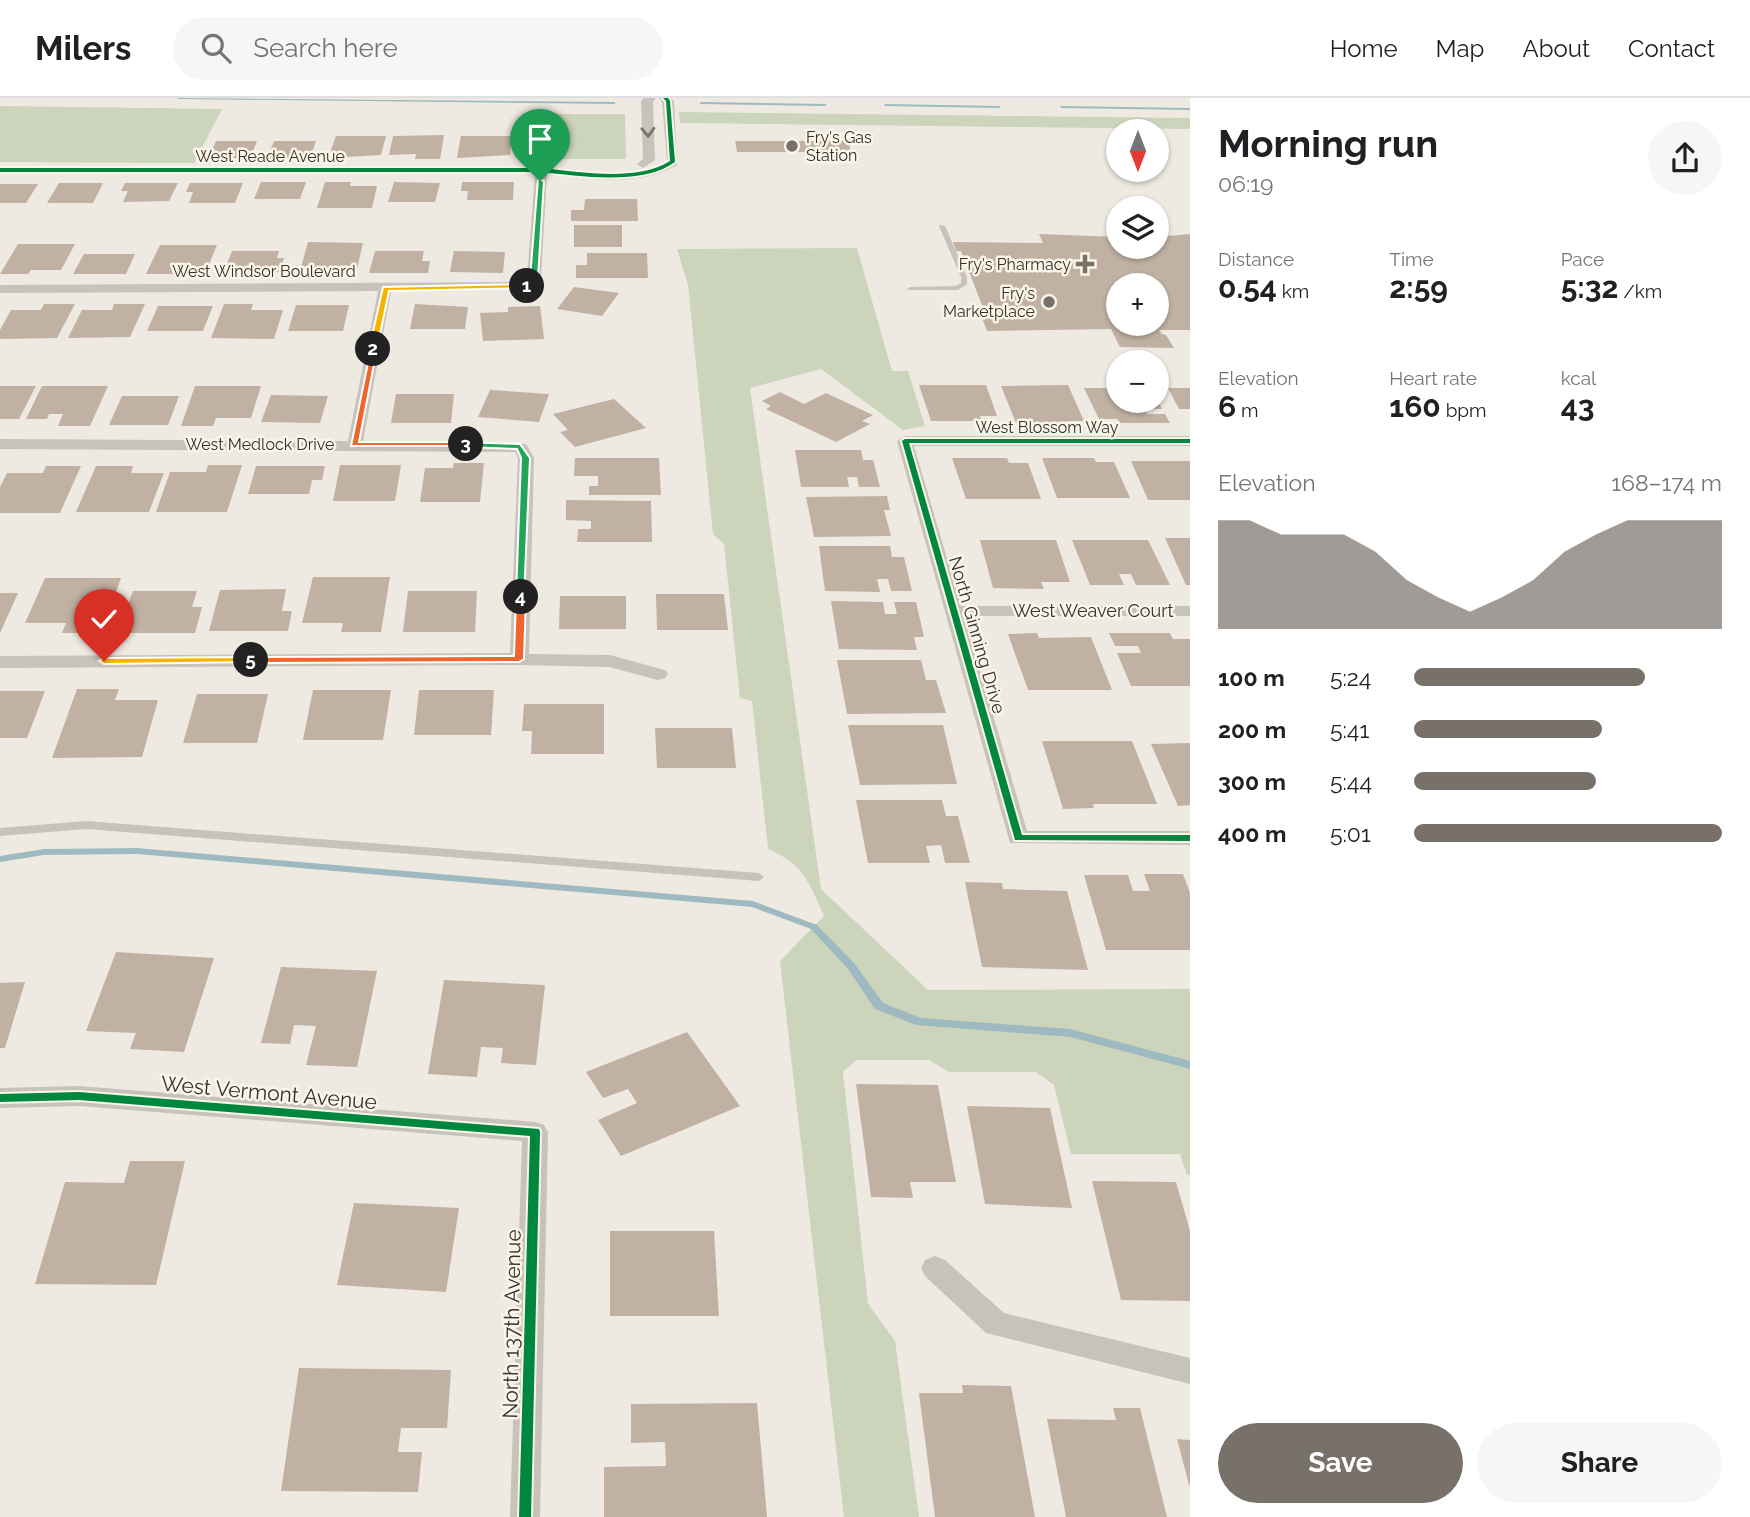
<!DOCTYPE html>
<meta charset="utf-8">
<style>
body{margin:0;font-family:Raleway,sans-serif;background:#f6f6f6;color:#202124;height:100vh;display:flex;flex-direction:column;font-size:26px;white-space:nowrap}
*{box-sizing:border-box;margin:0}
p{font-size:23px;color:#757577}
.icon{flex:none;width:38px;height:38px;fill:none;stroke:currentColor;stroke-width:2;stroke-linecap:round;stroke-linejoin:round}
.map{position:relative;flex:1;overflow:hidden}
.sheet{display:flex;flex-direction:column;background:#fff;width:560px}
.sheet>*{flex:none}
.needle{width:46px;rotate:180deg}
.tools{position:absolute;left:1106px;top:21px;display:grid;gap:14px}
.tools a{display:grid;place-items:center;width:63px;height:63px;border-radius:50%;background:#fff;box-shadow:0 2px 5px #0004;font-size:35px}
.pin{position:absolute;display:grid;place-items:center;width:60px;height:60px;color:#fff;margin:-72px -30px;border-radius:50% 50% 50% 0;rotate:-45deg;box-shadow:0 0 7px #0007}
.pin .icon{rotate:45deg}
.km{position:absolute;width:35px;height:35px;margin:-18px;border-radius:50%;background:#222;color:#fff;font-size:19px;line-height:35px;text-align:center}
.round{display:grid;place-items:center;flex:none;width:74px;height:74px;border-radius:37px;background:#f6f6f6}
.summary{display:flex;align-items:center;justify-content:space-between;height:119px;padding:0 28px}
h1{font-size:38px;font-weight:700;line-height:52px}
.figures{display:grid;grid-template-columns:repeat(3,1fr);gap:10px;height:119px;padding:7px 28px}
.figures div{display:grid;align-content:center}
.figures b{font-size:30px;font-weight:700}
.figures small{font-size:19px;font-weight:400}
.figures p{font-size:19px}
.chart{height:196px;padding:14px 28px}
.chart p{display:flex;justify-content:space-between}
.chart svg{width:100%;height:126px;margin-top:7px;fill:#78716a;opacity:.7}
.cta{display:flex;gap:14px;margin-top:auto;padding:14px 28px}
.cta a{flex:1;height:80px;border-radius:42px;background:#78716a;color:#fff;font-size:28px;font-weight:700;line-height:80px;text-align:center}
.cta a+a{background:#f6f6f6;color:#202124}
ul{padding:0 28px;list-style:none;font-size:23px}
li{display:grid;grid-template-columns:112px 84px 1fr;align-items:center;height:52px}
li i{height:18px;border-radius:9px;background:#78716a}
header{display:flex;align-items:center;gap:42px;box-sizing:border-box;height:98px;padding:0 35px;background:#fff;border-bottom:2px solid #e0e0e0}
header strong{font-size:33px}
nav{display:flex;gap:38px;margin-inline-start:auto;font-size:24px}
.search{width:490px;height:63px;background:#f6f6f6;display:flex;align-items:center;gap:18px;box-sizing:border-box;padding:0 24px;border-radius:38px;color:#757577;font-size:26px}
main{display:flex;flex:1;min-height:0}
.map>svg:first-child{display:block}
.green{fill:#ccd4bc}
.lines{fill:none;stroke-linecap:round;stroke-linejoin:round}
.stream{fill:#9ebac0;fill-rule:evenodd}
.building{fill:#c1b1a3;fill-rule:evenodd}
.service{fill:#c7c2ba;fill-rule:evenodd}
.minor{fill:#c7c2ba;fill-rule:evenodd}
.cycleway-casing{stroke:#faf5e9;stroke-width:4}
.cycleway{fill:#00873e;fill-rule:evenodd}
.oneway{stroke:#78726a}
.split-1{fill:#22a559;stroke:#fff;stroke-width:2}
.split-2{fill:#f5b400;stroke:#fff;stroke-width:2}
.split-3{fill:#f0652b;stroke:#fff;stroke-width:2}
.split-4{fill:#22a559;stroke:#fff;stroke-width:2}
.split-5{fill:#f0652b;stroke:#fff;stroke-width:2}
.split-6{fill:#f5b400;stroke:#fff;stroke-width:2}
.poi-dot{fill:#78716a;stroke:#faf5e9;stroke-width:2.5}
.labels{text-anchor:middle;stroke-width:5;stroke-linejoin:round;paint-order:stroke}
.far-poi-label{font-size:16px;fill:#383029;stroke:#faf5e9;text-anchor:end}
.far-street-label{font-size:16px;fill:#383029;stroke:#faf5e9}
.street-label{font-size:18px;fill:#383029;stroke:#faf5e9}
.near-street-label{font-size:21px;fill:#383029;stroke:#faf5e9}
</style>
<header>
<strong>Milers</strong>
<div class="search"><svg class="icon" aria-label="search" viewBox="0 0 24 24"><circle cx="10" cy="10" r="6"/><path d="M15 15l6 6"/></svg>Search here</div>
<nav><a>Home</a><a>Map</a><a>About</a><a>Contact</a></nav>
</header>
<main>
<div class="map">
<svg width="1190" height="1419" viewBox="0 0 1190 1419">
<rect width="100%" height="100%" fill="#eeeae2"/>
<!-- green -->
<g class="green">
<polygon points="0,8 222,11 194,65 0,64"/>
<polygon points="679,14 1190,20 1190,31 680,25"/>
<polygon points="523,16 625,16 626,61 518,61"/>
<path d="M857,150l35,123h16l17,55 -22,4 -82,-61 -71,19 71,501 107,101 262,-1v186h-3l-7,-21h-109l-17,-69 -18,-13h-87l-20,-12h-73l-13,12 25,232 27,37 24,176h-75l-64,-556 44,-45c-15,-34 -21,-52 -56,-67l-16,-148 -12,-3 -16,-154 -11,-10 -25,-249 -11,-36z"/>
</g>
<g class="lines">
<!-- stream -->
<g class="stream">
<polygon points="177,0 614,4 616,5 614,6 179,1"/>
<polygon points="702,4 825,6 827,7 825,8 700,6 700,5"/>
<polygon points="886,6 999,8 1001,9 999,10 884,8 884,7"/>
<polygon points="1060,8 1190,10 1190,12 1062,10 1060,9"/>
<polygon points="137,750 753,803 817,827 854,865 883,905 921,920 1070,931 1190,963 1190,971 1070,939 916,927 875,911 848,871 811,831 752,809 137,756 44,757 0,764 0,758 44,751"/>
</g>
</g>
<!-- building -->
<g class="building">
<polygon points="444,37 440,61 415,61 416,56 389,57 393,38"/>
<polygon points="336,38 386,38 381,57 328,60"/>
<polygon points="461,38 512,38 510,57 457,60"/>
<polygon points="216,43 257,43 250,60 208,60"/>
<polygon points="274,43 316,43 310,60 267,60"/>
<polygon points="735,43 848,43 851,54 737,54"/>
<polygon points="261,84 306,84 300,101 254,101"/>
<polygon points="325,84 351,84 350,88 377,88 372,110 317,110"/>
<polygon points="394,84 440,85 435,104 388,104"/>
<polygon points="462,84 514,84 513,102 467,102 468,93 461,93"/>
<polygon points="59,85 103,85 93,105 47,105"/>
<polygon points="125,85 178,85 169,103 123,104 128,93 121,93"/>
<polygon points="190,85 243,85 235,105 189,105 193,94 186,94"/>
<polygon points="0,86 38,86 26,105 0,105"/>
<polygon points="585,101 637,101 638,123 571,123 571,112 584,112"/>
<rect x="574" y="127" width="48" height="22"/>
<path d="M1039,136l79,3v10h39v-10l33,-3v96h-31l3,4 4,1 8,13 -54,-1 -9,-18 -124,2 -5,-13h5l-26,-67h-5l-3,-9 90,1zM1118,187h39v39h-39z"/>
<polygon points="308,144 363,145 357,171 330,171 328,176 299,176"/>
<polygon points="18,146 75,146 61,172 31,172 28,176 0,176"/>
<polygon points="160,147 217,147 207,171 178,171 176,176 146,176"/>
<polygon points="232,153 279,153 277,160 284,160 279,174 224,174"/>
<polygon points="375,153 424,153 422,163 430,163 428,175 369,175"/>
<polygon points="454,153 505,154 503,175 450,174"/>
<polygon points="587,155 647,155 648,180 576,180 576,167 587,167"/>
<polygon points="84,156 135,156 126,176 73,176"/>
<polygon points="574,189 619,195 602,218 557,211"/>
<polygon points="44,206 75,206 57,240 0,241 0,232 11,212 41,212"/>
<polygon points="114,206 145,206 130,239 68,240 82,212 112,212"/>
<polygon points="224,206 253,206 251,212 283,212 274,241 211,240"/>
<polygon points="415,206 468,209 465,231 410,231"/>
<polygon points="296,207 349,207 343,233 288,233"/>
<polygon points="158,208 213,208 203,233 147,233"/>
<polygon points="540,208 544,241 483,243 480,215 508,214 508,209"/>
<polygon points="919,287 986,287 997,318 980,318 981,323 931,323"/>
<polygon points="1068,287 1084,323 1016,325 1001,288"/>
<polygon points="0,288 36,288 19,321 0,321"/>
<polygon points="42,288 108,288 90,328 58,328 63,316 49,316 47,321 26,321"/>
<polygon points="195,288 261,288 251,320 216,320 213,328 181,328"/>
<polygon points="1084,290 1118,290 1118,303 1158,303 1162,311 1145,311 1147,316 1165,316 1170,325 1120,325 1117,321 1099,321"/>
<polygon points="1168,290 1190,290 1190,311 1179,311"/>
<polygon points="490,292 549,296 539,324 478,319"/>
<polygon points="780,294 804,306 826,295 873,317 862,323 870,326 836,344 766,311 771,308 762,303"/>
<polygon points="396,296 454,296 451,325 391,325"/>
<polygon points="271,297 328,298 320,325 261,324"/>
<polygon points="122,298 179,298 168,327 109,327"/>
<polygon points="614,301 646,330 575,349 560,334 568,332 553,316"/>
<polygon points="795,352 861,352 863,362 873,362 880,389 859,389 857,379 847,379 849,389 801,389"/>
<polygon points="575,360 659,360 661,397 589,397 589,388 598,388 598,378 574,378"/>
<polygon points="952,360 1007,360 1009,365 1028,365 1041,401 966,401"/>
<polygon points="1042,360 1094,360 1096,364 1114,364 1130,400 1057,400"/>
<polygon points="1131,363 1190,363 1190,402 1148,402"/>
<polygon points="454,365 484,365 480,404 420,404 425,370 453,370"/>
<polygon points="208,367 242,367 227,414 156,414 170,374 206,374"/>
<polygon points="340,367 401,367 395,403 333,403"/>
<polygon points="46,368 81,368 60,415 0,415 0,389 7,375 43,375"/>
<polygon points="96,368 133,368 131,375 164,375 149,414 76,414"/>
<polygon points="256,368 325,368 322,382 312,382 309,396 248,396"/>
<polygon points="887,398 890,412 884,412 891,438 814,439 806,399"/>
<polygon points="566,402 651,403 652,444 577,444 578,431 591,431 591,423 566,422"/>
<polygon points="1165,440 1190,440 1190,487 1186,487"/>
<polygon points="980,442 1056,442 1070,484 1041,484 1044,491 993,490"/>
<polygon points="1072,442 1148,442 1170,487 1136,487 1131,476 1119,476 1124,487 1090,487"/>
<polygon points="819,448 890,448 892,459 904,459 912,493 891,493 888,481 877,481 880,494 825,493"/>
<polygon points="313,479 390,479 381,534 341,534 343,525 302,525"/>
<polygon points="45,480 121,480 101,535 62,535 66,525 25,525"/>
<polygon points="286,491 282,513 292,513 288,533 209,533 220,492"/>
<polygon points="133,493 197,493 192,509 202,509 195,535 118,535"/>
<polygon points="408,493 477,493 475,534 403,534"/>
<polygon points="0,495 18,495 0,535"/>
<polygon points="656,496 724,496 728,532 657,532"/>
<polygon points="560,498 626,498 626,531 559,531"/>
<polygon points="831,503 883,504 885,516 897,516 894,504 916,504 924,539 914,539 917,552 839,551"/>
<polygon points="1037,535 1039,540 1091,539 1112,592 1028,592 1008,536"/>
<polygon points="1109,535 1170,535 1173,541 1190,541 1190,588 1131,588 1117,555 1141,555 1138,548 1115,548"/>
<polygon points="837,562 921,562 926,582 936,582 946,615 847,616"/>
<polygon points="77,591 119,591 115,602 158,602 142,659 52,660"/>
<polygon points="313,592 391,592 383,642 303,642"/>
<polygon points="419,592 494,592 491,637 414,637"/>
<polygon points="0,593 45,593 27,640 0,640"/>
<polygon points="197,596 268,596 257,645 183,645"/>
<polygon points="524,606 604,606 604,656 531,656 532,633 522,633"/>
<polygon points="848,627 943,627 957,686 860,687"/>
<polygon points="655,630 732,630 736,670 657,670"/>
<polygon points="1042,643 1132,643 1157,706 1093,706 1094,710 1063,711"/>
<polygon points="1190,645 1190,707 1178,708 1151,646"/>
<polygon points="856,702 942,702 946,718 958,718 970,765 945,765 941,747 926,748 930,765 868,765"/>
<polygon points="1144,776 1183,776 1190,795 1190,852 1106,852 1084,777 1128,777 1133,793 1150,793"/>
<polygon points="965,784 1002,785 1003,791 1067,793 1088,872 982,869"/>
<polygon points="116,854 214,860 184,954 130,951 136,935 86,933"/>
<polygon points="281,869 377,873 357,969 306,967 316,928 294,927 290,946 261,945"/>
<polygon points="444,882 545,887 536,967 501,965 503,950 481,949 477,979 428,976"/>
<polygon points="25,884 5,950 0,950 0,885"/>
<polygon points="687,934 740,1008 621,1058 598,1022 637,1005 628,991 603,1000 586,974"/>
<polygon points="856,986 938,987 956,1084 910,1084 913,1100 871,1099"/>
<polygon points="967,1008 1050,1010 1072,1110 985,1106"/>
<polygon points="130,1063 185,1063 156,1187 35,1186 65,1084 124,1085"/>
<polygon points="1092,1083 1176,1084 1190,1133 1190,1203 1121,1202"/>
<polygon points="354,1105 459,1110 446,1194 337,1187"/>
<polygon points="610,1133 714,1133 719,1218 610,1218"/>
<polygon points="299,1270 451,1272 447,1330 401,1330 398,1354 422,1354 418,1394 281,1393"/>
<polygon points="962,1287 1011,1288 1035,1419 935,1419 919,1295 963,1295"/>
<polygon points="757,1305 767,1419 604,1419 604,1369 666,1368 665,1344 631,1345 631,1306"/>
<polygon points="1113,1310 1140,1310 1167,1419 1066,1419 1047,1321 1116,1322"/>
<polygon points="1177,1341 1190,1342 1190,1387 1189,1387"/>
</g>
<g class="lines">
<!-- service -->
<g class="service">
<polygon points="940,127 945,128 967,179 967,186 958,192 908,192 907,191 910,189 956,188 961,185 961,179 939,128"/>
<polygon points="86,723 759,775 764,779 759,783 86,731 0,738 0,730"/>
</g>
<!-- minor -->
<g class="minor">
<polygon points="644,0 656,0 653,4 655,62 643,70 637,66 643,61 641,3"/>
<path d="M659,0h12l3,3 3,64c-37,22 -89,14 -130,9l-6,104 -8,11 -142,2 -28,150 163,3 8,14 -5,196 81,1 55,15 3,4 -3,4 -7,2 -49,-13 -90,-2 -519,3v-12l510,-3 8,-195 -3,-6 -515,-3v-10l348,2 30,-150 -378,2v-8l524,-3 3,-4 8,-104h-535v-8h541c38,4 92,16 126,-5l-5,-59z"/>
<polygon points="905,338 1190,338 1190,348 914,348 961,508 1190,508 1190,518 964,518 1027,733 1190,733 1190,747 1010,745 897,343"/>
<polygon points="79,988 535,1024 544,1027 548,1034 540,1419 510,1419 522,1043 79,1008 0,1010 0,990"/>
<polygon points="935,1158 945,1162 1004,1215 1190,1260 1190,1286 986,1235 925,1178 921,1170 925,1162"/>
</g>
<defs>
<g id="cycleway">
<path d="M663,0h5l2,3 5,61c-32,24 -96,14 -134,10h-541v-4h541c38,4 96,14 129,-7l-4,-60z"/>
<polygon points="905,341 1190,341 1190,345 909,345 1022,737 1190,737 1190,743 1015,742 902,343"/>
<polygon points="79,994 539,1031 540,1034 531,1419 519,1419 530,1038 79,1002 0,1004 0,996"/>
</g>
</defs>
<!-- cycleway casing -->
<use href="#cycleway" class="cycleway-casing"/>
<!-- cycleway -->
<use href="#cycleway" class="cycleway"/>
</g>
<!-- one-way arrows -->
<defs><path id="oneway-chevron" d="M-2-3.5L2.5 0L-2 3.5" fill="none" stroke-width="1.6" stroke-linecap="round" stroke-linejoin="round" transform="scale(1.75)"/></defs>
<use class="oneway" href="#oneway-chevron" transform="translate(648 34) rotate(88)"/>
<!-- split-1 -->
<polygon class="split-1" points="538,81 544,83 538,180 527,191 523,188 530,180"/>
<!-- split-2 -->
<polygon class="split-2" points="527,186 530,190 389,193 377,251 373,254 369,251 383,189"/>
<!-- split-3 -->
<polygon class="split-3" points="371,250 377,251 359,344 466,344 469,348 351,348"/>
<!-- split-4 -->
<polygon class="split-4" points="463,344 520,346 530,360 524,501 516,499 521,360 517,351 466,349"/>
<!-- split-5 -->
<polygon class="split-5" points="521,496 526,499 524,561 519,564 251,565 246,562 251,559 514,558 516,499"/>
<!-- split-6 -->
<polygon class="split-6" points="251,559 255,560 255,564 104,566 99,563 104,560"/>
<!-- markers -->
<g class="poi-dot">
<circle cx="792" cy="48" r="7"/>
<path d="M1081.5 155.5h7v7h7v7h-7v7h-7v-7h-7v-7h7z"/>
<circle cx="1049" cy="204" r="7"/>
</g>
<g class="labels">
<!-- far-poi labels -->
<g class="far-poi-label">
<text x="806" y="45" text-anchor="start">Fry's Gas<tspan x="806" dy="18">Station</tspan></text>
<text x="1071" y="172">Fry's Pharmacy</text>
<text x="1035" y="201">Fry's<tspan x="1035" dy="18">Marketplace</tspan></text>
</g>
<!-- far-street labels -->
<g class="far-street-label">
<text x="270" y="64">West Reade Avenue</text>
<text x="264" y="179">West Windsor Boulevard</text>
<text x="1047" y="335">West Blossom Way</text>
<text x="260" y="352">West Medlock Drive</text>
</g>
<!-- street labels -->
<g class="street-label">
<text x="1093" y="519">West Weaver Court</text>
<text transform="translate(977 537) rotate(74)" y="6">North Ginning Drive</text>
</g>
<!-- near-street labels -->
<g class="near-street-label">
<text transform="translate(269 995) rotate(5)" y="7">West Vermont Avenue</text>
<text transform="translate(512 1226) rotate(-89)" y="7">North 137th Avenue</text>
</g>
</g>
</svg>
<div class="tools">
<a><svg class="needle" viewBox="-14 -14 28 28"><path d="M0-13l5 13h-10z" fill="#e53935"/><path d="M0 13l5-13h-10z" fill="#757577"/></svg></a>
<a><svg class="icon" aria-label="layers" viewBox="0 0 24 24"><path d="M12 4l9 5-9 5-9-5zM3 14l9 5 9-5"/></svg></a>
<a>+</a>
<a>−</a>
</div>
<div class="pin" style="left:540px;top:83px;background:#1e9e55"><svg class="icon" aria-label="arrive" viewBox="0 0 24 24"><path d="M6 21V4h12l-3 4 3 4H6"/></svg></div>
<div class="pin" style="left:104px;top:563px;background:#d93025"><svg class="icon" aria-label="check" viewBox="0 0 24 24"><path d="M5 12l5 5 9-10"/></svg></div>
<b class="km" style="left:527px;top:188px">1</b>
<b class="km" style="left:373px;top:251px">2</b>
<b class="km" style="left:466px;top:346px">3</b>
<b class="km" style="left:521px;top:499px">4</b>
<b class="km" style="left:251px;top:562px">5</b>
</div>
<section class="sheet">
<div class="summary"><div><h1>Morning run</h1><p>06:19</p></div><a class="round"><svg class="icon" aria-label="share" viewBox="0 0 24 24"><path d="M12 15V3M7 8l5-5 5 5M5 13v7h14v-7"/></svg></a></div>
<div class="figures">
<div><p>Distance</p><b>0.54<small> km</small></b></div>
<div><p>Time</p><b>2:59</b></div>
<div><p>Pace</p><b>5:32<small> /km</small></b></div>
</div>
<div class="figures">
<div><p>Elevation</p><b>6<small> m</small></b></div>
<div><p>Heart rate</p><b>160<small> bpm</small></b></div>
<div><p>kcal</p><b>43</b></div>
</div>
<div class="chart"><p><span>Elevation</span>168–174 m</p>
<svg viewBox="0 0 160 44" preserveAspectRatio="none"><path d="M0 44V6L10 6L20 11L30 11L40 11L50 17L60 27L70 33L80 38L90 33L100 27L110 17L120 11L130 6L140 6L150 6L160 6V44z"/></svg>
</div>
<ul>
<li><b>100 m</b>5:24<i style="width:75%"></i></li>
<li><b>200 m</b>5:41<i style="width:61%"></i></li>
<li><b>300 m</b>5:44<i style="width:59%"></i></li>
<li><b>400 m</b>5:01<i style="width:100%"></i></li>
</ul>
<div class="cta"><a>Save</a><a>Share</a></div>
</section>
</main>
